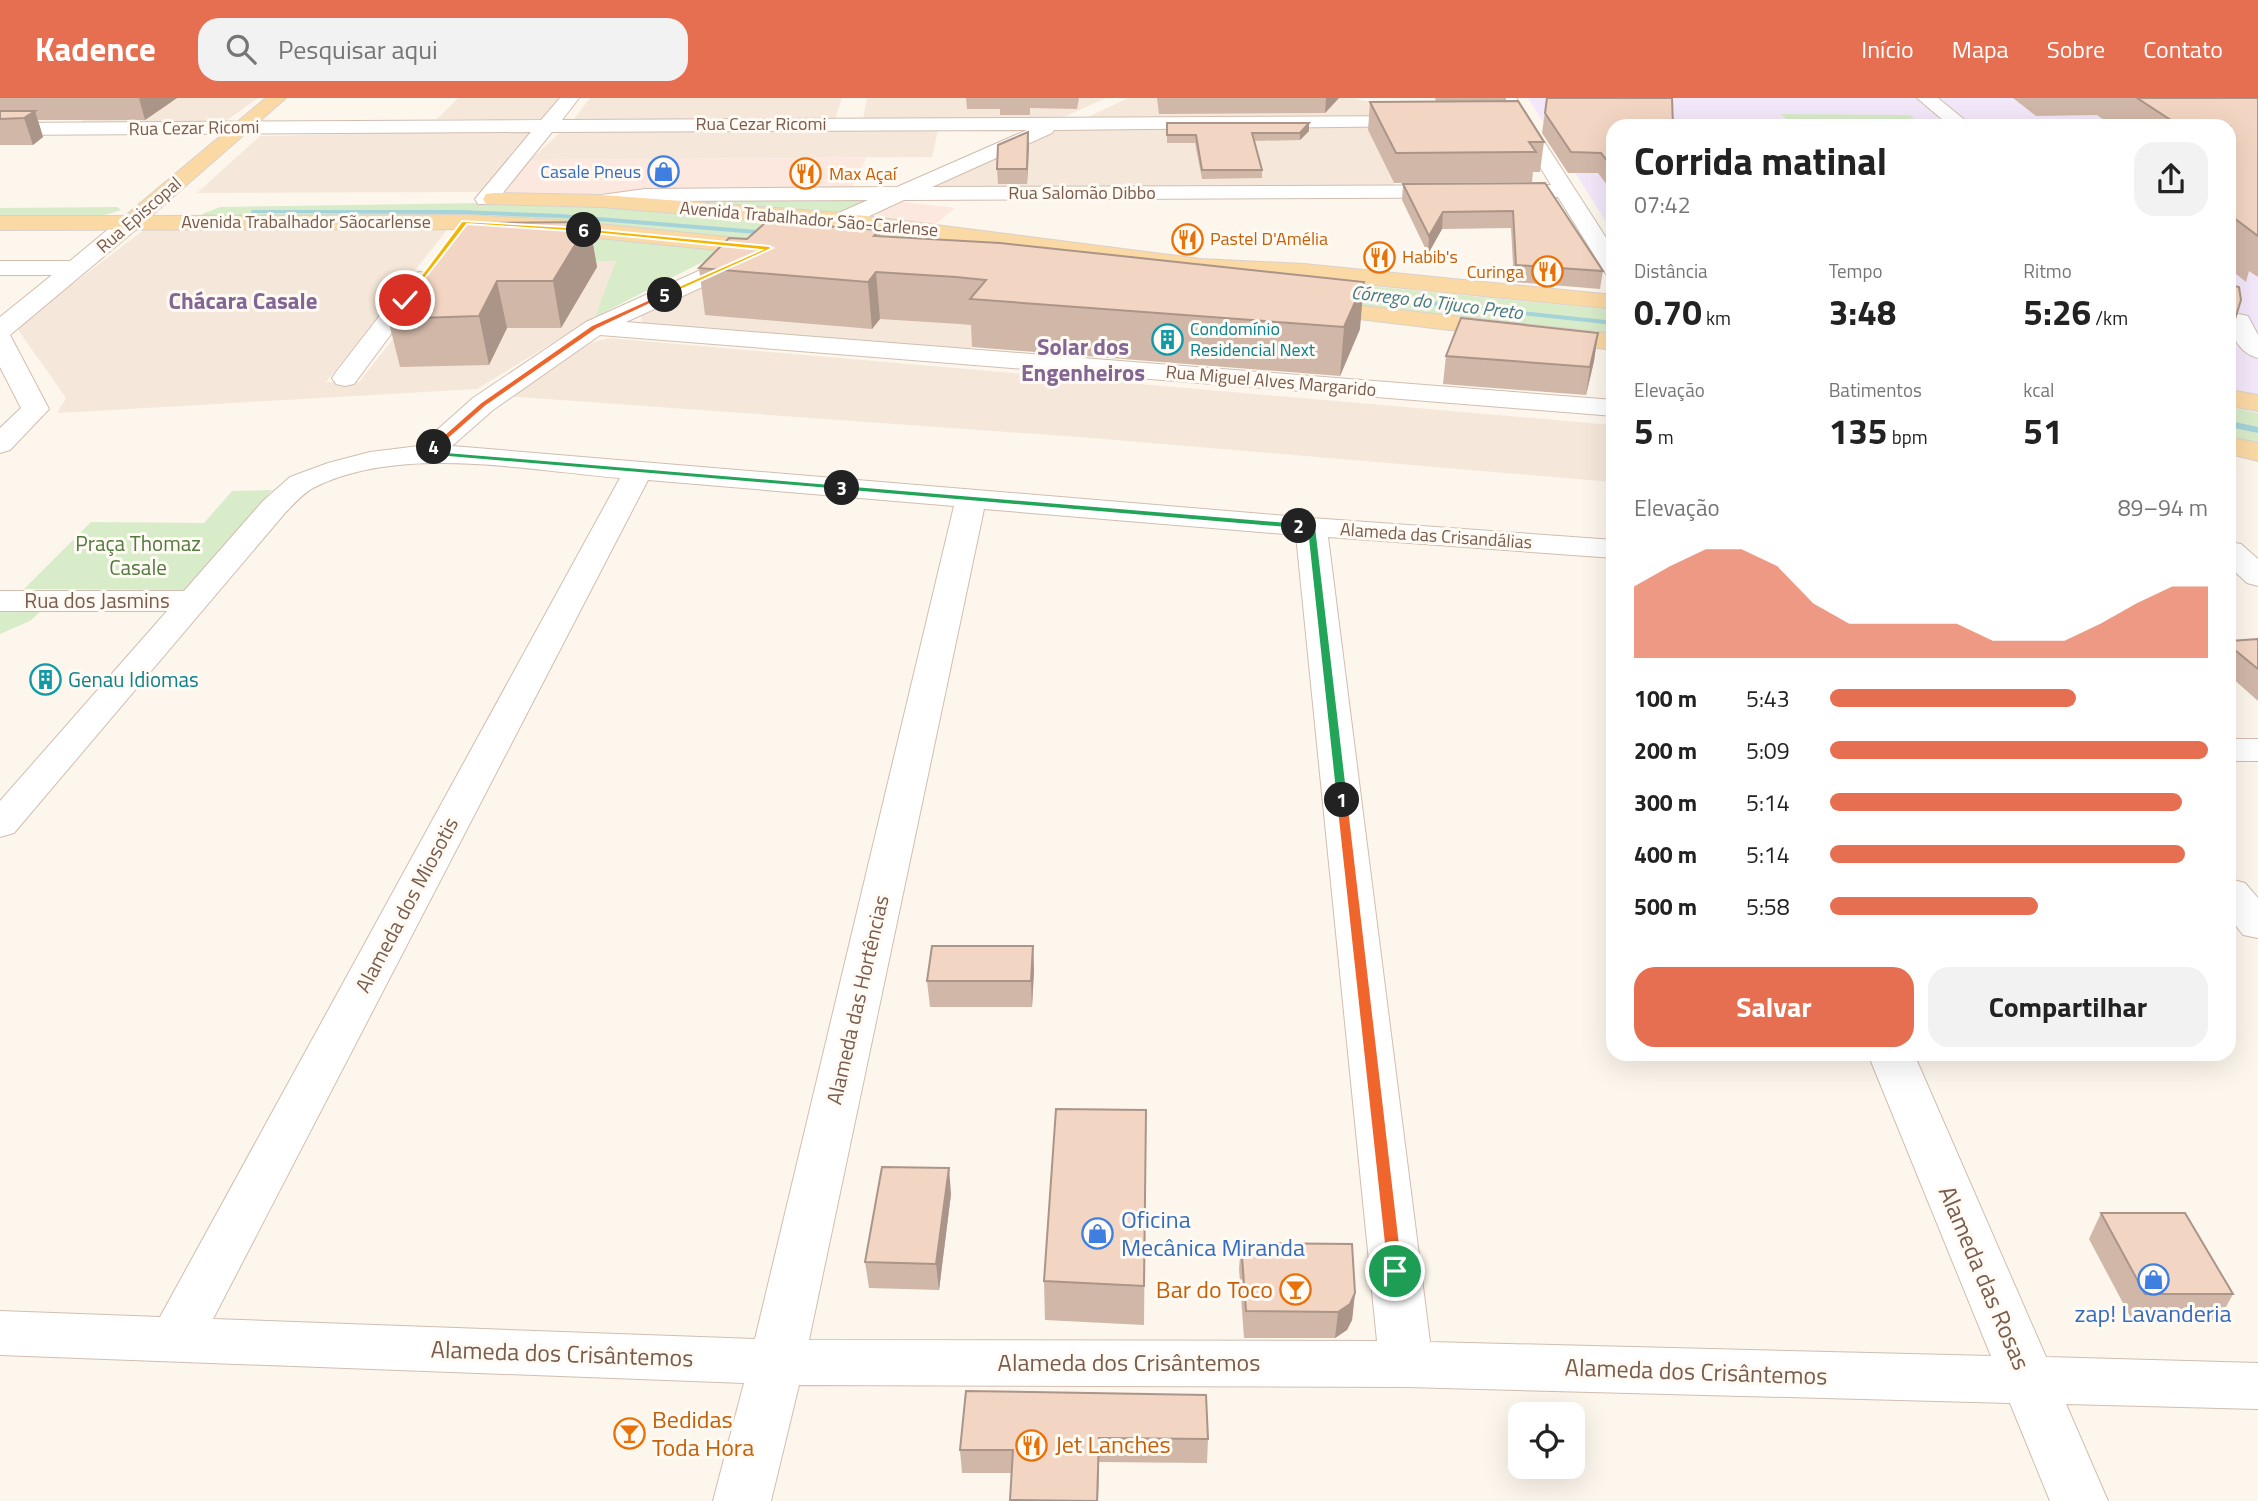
<!DOCTYPE html>
<html lang="pt">
<meta charset="utf-8">
<style>
body{margin:0;font-family:"Titillium Web",sans-serif;background:#f2f2f2;color:#222;height:100vh;display:flex;flex-direction:column;font-size:26px;white-space:nowrap}
*{box-sizing:border-box;margin:0}
p{font-size:23px;color:#767676}
.icon{flex:none;width:38px;height:38px;fill:none;stroke:currentColor;stroke-width:2;stroke-linecap:round;stroke-linejoin:round}
.map{position:relative;flex:1;overflow:hidden}
.sheet{position:absolute;left:1606px;top:21px;width:630px;height:942px;display:flex;flex-direction:column;background:#fff;border-radius:21px;box-shadow:0 7px 28px #0002}
.sheet>*{flex:none}
.controls{position:absolute;left:1508px;top:1304px;display:grid;gap:14px}
.controls a{display:grid;place-items:center;width:77px;height:77px;border-radius:14px;background:#fff;box-shadow:0 7px 28px #0002;font-size:35px}
.pin{position:absolute;display:grid;place-items:center;width:60px;height:60px;color:#fff;margin:-30px;border:4px solid #fff;border-radius:50%;box-shadow:0 2px 7px #0007}
.km{position:absolute;width:35px;height:35px;margin:-18px;border-radius:50%;background:#222;color:#fff;font-size:19px;line-height:35px;text-align:center}
.round{display:grid;place-items:center;flex:none;width:74px;height:74px;border-radius:21px;background:#f2f2f2}
.overview{display:flex;align-items:center;justify-content:space-between;height:119px;padding:0 28px}
h1{font-size:38px;font-weight:700;line-height:52px}
.metrics{display:grid;grid-template-columns:repeat(3,1fr);gap:10px;height:119px;padding:7px 28px}
.metrics div{display:grid;align-content:center}
.metrics b{font-size:35px;font-weight:700}
.metrics small{font-size:19px;font-weight:400}
.metrics p{font-size:19px}
.chart{height:196px;padding:14px 28px}
.chart p{display:flex;justify-content:space-between}
.chart svg{width:100%;height:126px;margin-top:7px;fill:#e76f51;opacity:.7}
.action{display:flex;gap:14px;margin-top:auto;padding:14px 28px}
.action a{flex:1;height:80px;border-radius:21px;background:#e76f51;color:#fff;font-size:28px;font-weight:700;line-height:80px;text-align:center}
.action a+a{background:#f2f2f2;color:#222}
ul{padding:0 28px;list-style:none;font-size:23px}
li{display:grid;grid-template-columns:112px 84px 1fr;align-items:center;height:52px}
li i{height:18px;border-radius:9px;background:#e76f51}
header{display:flex;align-items:center;gap:42px;box-sizing:border-box;height:98px;padding:0 35px;background:#e76f51;color:#fff}
header strong{font-size:33px}
nav{display:flex;gap:38px;margin-inline-start:auto;font-size:24px}
.search{width:490px;height:63px;background:#f2f2f2;display:flex;align-items:center;gap:18px;box-sizing:border-box;padding:0 24px;border-radius:21px;color:#767676;font-size:26px}
.map>svg:first-child{display:block}
.residential{fill:#f5e8da}
.commercial{fill:#fde8e0}
.education{fill:#f3e8fa}
.green{fill:#d8ecc9}
.lines{fill:none;stroke-linecap:round;stroke-linejoin:round}
.stream{fill:#a5d3da;fill-rule:evenodd}
.minor-casing{stroke:#d1beb0;stroke-width:2}
.primary-casing{stroke:#dad1cd;stroke-width:2}
.minor{fill:#fff;fill-rule:evenodd}
.primary{fill:#fbd9a5;fill-rule:evenodd}
.wall{fill:#d1b7a8}
.shaded-wall{fill:#aa9588}
.building{fill:#f3d5c3;stroke:#aa9588;stroke-width:2}
.split-1{fill:#f0652b;stroke:#fff;stroke-width:2}
.split-2{fill:#22a559;stroke:#fff;stroke-width:2}
.split-3{fill:#22a559;stroke:#fff;stroke-width:2}
.split-4{fill:#22a559;stroke:#fff;stroke-width:2}
.split-5{fill:#f0652b;stroke:#fff;stroke-width:2}
.split-6{fill:#f5b400;stroke:#fff;stroke-width:2}
.split-7{fill:#f5b400;stroke:#fff;stroke-width:2}
.labels{text-anchor:middle;stroke-width:6;stroke-linejoin:round;paint-order:stroke}
.far-street-label{font-size:18px;fill:#7a5c4d;stroke:#fffaf3}
.far-shop-label{font-size:18px;fill:#366cbe;stroke:#fffaf3;text-anchor:end}
.far-food-label{font-size:18px;fill:#c56008;stroke:#fffaf3;text-anchor:start}
.far-culture-label{font-size:18px;fill:#0d838f;stroke:#fffaf3;text-anchor:start}
.far-water-label{font-size:19px;font-style:italic;fill:#437c86;stroke:#fffaf3}
.park-label{font-size:21px;fill:#537a41;stroke:#fffaf3}
.street-label{font-size:21px;fill:#7a5c4d;stroke:#fffaf3}
.culture-label{font-size:21px;fill:#0d838f;stroke:#fffaf3;text-anchor:start}
.far-district-label{font-size:23px;font-weight:bold;fill:#846695;stroke:#fffaf3}
.near-shop-label{font-size:24px;fill:#366cbe;stroke:#fffaf3;text-anchor:start}
.near-street-label{font-size:24px;fill:#7a5c4d;stroke:#fffaf3}
.near-food-label{font-size:24px;fill:#c56008;stroke:#fffaf3;text-anchor:start}
</style>
<header>
<strong>Kadence</strong>
<div class="search"><svg class="icon" aria-label="search" viewBox="0 0 24 24"><circle cx="10" cy="10" r="6"/><path d="M15 15l6 6"/></svg>Pesquisar aqui</div>
<nav><a>Início</a><a>Mapa</a><a>Sobre</a><a>Contato</a></nav>
</header>
<div class="map">
<svg width="2258" height="1403" viewBox="0 0 2258 1403">
<rect width="100%" height="100%" fill="#fdf6ec"/>
<!-- residential -->
<g class="residential">
<polygon points="115,0 258,0 220,27 76,27"/>
<polygon points="458,0 564,0 546,21 437,21"/>
<polygon points="590,0 842,0 835,21 574,21"/>
<polygon points="867,0 1106,0 1057,22 863,21"/>
<polygon points="1128,0 1349,0 1395,8 1399,21 1088,19"/>
<polygon points="1365,26 1396,90 933,92 925,87 1053,31"/>
<polygon points="939,28 932,59 530,62 564,31"/>
<polygon points="537,32 481,94 197,95 260,38"/>
<polygon points="145,131 447,132 326,284 359,284 455,163 617,163 595,219 477,291 57,315 66,300 16,229"/>
<polygon points="762,161 1018,193 970,251 644,226 641,223 641,217"/>
<polygon points="609,240 1613,327 1613,384 1092,340 503,298 586,246"/>
</g>
<!-- commercial -->
<g class="commercial">
<polygon points="866,60 851,93 500,97 530,62"/>
<polygon points="895,103 955,110 931,130 868,123"/>
</g>
<!-- education -->
<polygon class="education" points="1528,0 2258,0 2258,298 2230,293 2230,28 1614,28 1613,135"/>
<!-- green -->
<g class="green">
<polygon points="1781,16 1910,17 1922,28 1794,28"/>
<polygon points="883,96 826,119 659,106 664,98"/>
<polygon points="482,105 584,107 775,125 777,142 206,119 202,116 220,109"/>
<polygon points="117,109 121,112 102,118 0,119 0,110"/>
<polygon points="862,129 1267,178 1613,212 1613,238 836,145"/>
<polygon points="476,133 624,140 712,151 718,156 595,219 616,163 455,163"/>
<polygon points="2230,309 2258,315 2258,350 2230,345"/>
<polygon points="272,392 193,492 24,491 91,424 204,425 232,393"/>
<polygon points="0,510 42,512 30,523 0,536"/>
</g>
<g class="lines">
<!-- stream -->
<g class="stream">
<polygon points="253,112 460,112 561,116 757,132 761,134 757,136 561,120 460,116 251,115 251,113"/>
<polygon points="1345,194 1614,223 1614,227 1348,198 1344,196"/>
<polygon points="2230,323 2258,329 2258,335 2230,329"/>
</g>
<defs>
<g id="minor">
<path d="M560,0h19l-17,22 859,-4 10,6 -3,4 -374,4 -2,3 -120,54 619,-2 -53,-87h18l98,152v26l-8,-2 -48,-77 -654,3 -54,25 -30,8 -194,89 988,78v16l-1014,-81 -107,75 -41,36 859,72 303,22v18l-286,-21 102,805 561,14 -123,-302h46l132,303 212,6v46l-192,-5 42,97h-58l-40,-98 -604,-16 -607,-2 -28,116h-58l31,-118 -744,-28v-44l160,6 460,-839c-95,-8 -220,-34 -307,10 -11,6 -20,17 -28,25l-271,320 -14,4v-36l167,-190h-167v-20h184l79,-90 27,-24 38,-14 42,-11 49,-6 54,-48 113,-76 218,-99 30,-8 34,-15 -223,1 -43,6 -8,-1 -3,-5 3,-5 51,-7 252,-2 130,-57 -475,2 -58,72h-16l-3,-5 56,-67 -531,3v-12l541,-3zM648,382l306,26 -199,833 -542,-20zM984,411l312,26 81,806 -568,-1z"/>
<polygon points="1917,0 1938,0 1972,28 1950,28"/>
<polygon points="131,117 139,119 142,124 139,129 10,237 49,311 10,352 0,355 0,330 21,310 0,269 0,219 52,177 0,177 0,163 70,163 123,119"/>
<polygon points="420,174 428,176 432,181 354,286 345,288 336,286 332,280 336,274 412,176"/>
<path d="M2239,216l9,2 10,19v23c-19,-5 -28,-23 -28,-41z"/>
<polygon points="2230,444 2241,446 2258,461 2258,488 2247,485 2230,469"/>
<rect x="2230" y="641" width="28" height="22"/>
<polygon points="2230,781 2245,785 2258,800 2258,840 2243,837 2230,820"/>
</g>
<g id="primary">
<polygon points="266,0 286,0 151,118 465,117 559,122 777,144 785,146 788,151 785,156 777,158 559,136 465,131 0,132 0,118 125,118"/>
<polygon points="494,95 602,97 842,115 1201,161 1304,166 1614,197 1614,211 1304,180 1201,175 842,129 602,109 486,106 483,101 486,96"/>
<polygon points="1310,202 1614,236 1614,252 1301,214 1298,209 1301,204"/>
<polygon points="2230,292 2258,297 2258,313 2230,308"/>
<polygon points="2230,339 2258,345 2258,363 2230,356"/>
</g>
</defs>
<!-- minor casing -->
<use href="#minor" class="minor-casing"/>
<!-- primary casing -->
<use href="#primary" class="primary-casing"/>
<!-- minor -->
<use href="#minor" class="minor"/>
<!-- primary -->
<use href="#primary" class="primary"/>
</g>
<!-- wall -->
<g class="wall">
<polygon points="0,0 177,0 145,22 38,22 43,39 33,47 0,47"/>
<polygon points="966,0 1079,0 1077,11 1030,10 1030,17 1000,17 1000,11 967,11"/>
<polygon points="1157,0 1339,0 1325,15 1159,16"/>
<polygon points="1435,0 1506,0 1506,3 1544,44 1540,74 1533,74 1532,84 1394,85 1368,32 1370,4 1436,4"/>
<polygon points="1547,0 1614,28 1614,96 1598,75 1568,75 1542,35"/>
<polygon points="2013,0 2258,0 2258,179 2249,173 2246,184 2230,171 2230,28 2112,28 2097,17 2036,18"/>
<polygon points="1167,25 1309,33 1300,42 1254,43 1262,72 1262,80 1202,81 1195,45 1167,45"/>
<polygon points="1028,34 1027,86 998,86 997,71"/>
<polygon points="1545,85 1603,173 1600,191 1514,184 1511,130 1442,131 1428,156 1402,102 1403,86"/>
<polygon points="589,124 597,169 561,230 507,230 489,267 400,269 388,221"/>
<polygon points="880,132 880,138 1360,231 1340,278 972,249 971,227 959,226 880,221 872,231 705,217 699,170 747,141"/>
<polygon points="2230,187 2235,221 2230,238"/>
<polygon points="1598,235 1594,263 1586,297 1443,286 1446,258"/>
<polygon points="2258,541 2258,603 2230,578 2230,543"/>
<polygon points="1033,848 1034,873 1032,909 930,909 927,883"/>
<polygon points="1146,1012 1144,1227 1045,1222 1044,1183"/>
<polygon points="951,1096 939,1192 869,1190 865,1164"/>
<polygon points="2101,1115 2233,1196 2219,1222 2132,1222 2089,1141"/>
<polygon points="1241,1145 1355,1195 1352,1222 1347,1232 1335,1240 1244,1240 1239,1171"/>
<polygon points="966,1293 1208,1341 1207,1365 1099,1364 1098,1403 1010,1403 1012,1375 962,1375 960,1352"/>
</g>
<!-- shaded-wall -->
<g class="shaded-wall">
<polygon points="139,0 177,0 145,22"/>
<polygon points="1326,0 1339,0 1325,15"/>
<polygon points="35,13 43,39 33,47 24,20"/>
<polygon points="1309,25 1309,33 1300,42 1300,35"/>
<polygon points="1028,34 1029,48 1027,86 1027,71"/>
<polygon points="1443,114 1442,131 1428,156 1429,138"/>
<polygon points="589,124 597,169 561,230 553,183"/>
<polygon points="876,174 880,221 872,231 868,184"/>
<polygon points="497,183 507,230 489,267 479,218"/>
<polygon points="1364,184 1360,231 1340,278 1344,229"/>
<polygon points="1598,235 1594,263 1586,297 1590,269"/>
<polygon points="1033,848 1034,873 1032,909 1031,883"/>
<polygon points="949,1070 951,1096 939,1192 936,1166"/>
<polygon points="1355,1195 1352,1222 1347,1232 1335,1240 1338,1214"/>
<polygon points="1099,1340 1098,1403 1097,1403"/>
</g>
<!-- building -->
<g class="building">
<polygon points="1547,0 1672,0 1673,28 1614,28 1614,71 1601,55 1571,54 1545,15"/>
<polygon points="2137,0 2258,0 2258,138 2230,117 2230,28 2180,28"/>
<polygon points="1518,3 1544,44 1529,44 1536,54 1396,55 1370,4"/>
<polygon points="0,13 35,13 24,20 0,21"/>
<polygon points="1167,25 1309,25 1300,35 1252,35 1262,72 1202,72 1196,37 1167,37"/>
<polygon points="1028,34 1027,71 997,71 998,47"/>
<polygon points="1545,85 1603,173 1516,167 1513,113 1443,114 1429,138 1403,86"/>
<polygon points="589,124 553,183 497,183 479,218 388,221 463,125"/>
<polygon points="766,124 880,132 874,138 1000,145 1364,184 1344,229 970,201 986,182 956,179 876,174 868,184 699,170 729,140 747,141"/>
<polygon points="2230,187 2239,189 2241,202 2235,221 2230,220"/>
<polygon points="1461,220 1598,235 1590,269 1446,258"/>
<polygon points="2258,541 2258,571 2230,548 2230,543"/>
<polygon points="932,848 1033,848 1031,883 927,883"/>
<polygon points="1056,1011 1146,1012 1144,1188 1044,1183"/>
<polygon points="882,1069 949,1070 936,1166 865,1164"/>
<polygon points="2101,1115 2185,1115 2233,1196 2145,1196"/>
<polygon points="1241,1145 1352,1146 1355,1195 1350,1206 1338,1214 1246,1213"/>
<polygon points="966,1293 1206,1297 1208,1341 1099,1340 1097,1403 1010,1402 1013,1352 960,1352"/>
</g>
<!-- split-1 -->
<polygon class="split-1" points="1342,699 1348,702 1403,1173 1395,1179 1387,1173 1336,702"/>
<!-- split-2 -->
<polygon class="split-2" points="1296,426 1316,429 1348,702 1342,705 1336,702 1307,431 1296,430"/>
<!-- split-3 -->
<polygon class="split-3" points="842,387 1299,425 1304,428 1299,431 839,392 839,388"/>
<!-- split-4 -->
<polygon class="split-4" points="431,347 437,347 435,353 842,387 846,390 842,392 425,357"/>
<!-- split-5 -->
<polygon class="split-5" points="663,195 669,197 597,231 486,308 437,351 430,349 480,305 592,227"/>
<!-- split-6 -->
<polygon class="split-6" points="581,130 769,148 773,150 665,199 663,195 761,152 584,134"/>
<!-- split-7 -->
<polygon class="split-7" points="462,123 584,130 587,132 584,134 467,126 407,203 402,203"/>
<!-- icons -->
<defs>
<symbol id="shop-ring" viewBox="-11 -11 22 22"><circle r="9.5" fill="#fffaf3" stroke="#3f7fe0" stroke-width="1.5"/><path d="M-5-2.5h2.3a2.7 3.5 0 0 1 5.4 0H5L5.5 6h-11ZM-1.5-2.5h3a1.5 2.3 0 0 0-3 0Z" fill="#3f7fe0"/></symbol>
<symbol id="restaurant-ring" viewBox="-11 -11 22 22"><circle r="9.5" fill="#fffaf3" stroke="#e8710a" stroke-width="1.5"/><path d="M-5-6h1v4h1v-4h1v4h1v-4h1v5L-1.5 .5V6h-2V.5L-5-1ZM5-6V6H3V1.5H1.5Q1.5-4 5-6Z" fill="#e8710a"/></symbol>
<symbol id="building-ring" viewBox="-11 -11 22 22"><circle r="9.5" fill="#fffaf3" stroke="#0f9aa8" stroke-width="1.5"/><path d="M-4-6H4V6H1V3H-1V6H-4ZM-2.5-4.3h1.7v1.8h-1.7ZM.8-4.3h1.7v1.8H.8ZM-2.5-1h1.7V.8h-1.7ZM.8-1h1.7V.8H.8Z" fill="#0f9aa8"/></symbol>
<symbol id="bar-ring" viewBox="-11 -11 22 22"><circle r="9.5" fill="#fffaf3" stroke="#e8710a" stroke-width="1.5"/><path d="M-6-5H6L.8 .8V4.5H3.5V6h-7V4.5H-.8V.8Z" fill="#e8710a"/></symbol>
</defs>
<g fill-rule="evenodd">
<use href="#shop-ring" x="646" y="56" width="35" height="35"/>
<use href="#restaurant-ring" x="788" y="58" width="35" height="35"/>
<use href="#restaurant-ring" x="1170" y="124" width="35" height="35"/>
<use href="#restaurant-ring" x="1362" y="142" width="35" height="35"/>
<use href="#restaurant-ring" x="1530" y="156" width="35" height="35"/>
<use href="#building-ring" x="1150" y="224" width="35" height="35"/>
<use href="#building-ring" x="28" y="564" width="35" height="35"/>
<use href="#shop-ring" x="1080" y="1118" width="35" height="35"/>
<use href="#shop-ring" x="2136" y="1164" width="35" height="35"/>
<use href="#bar-ring" x="1278" y="1174" width="35" height="35"/>
<use href="#bar-ring" x="612" y="1318" width="35" height="35"/>
<use href="#restaurant-ring" x="1014" y="1330" width="35" height="35"/>
</g>
<g class="labels">
<!-- far-street labels -->
<g class="far-street-label">
<text x="761" y="32">Rua Cezar Ricomi</text>
<text transform="translate(194 30) rotate(-1)" y="6">Rua Cezar Ricomi</text>
<text x="1082" y="101">Rua Salomão Dibbo</text>
<text transform="translate(139 117) rotate(-41)" y="6">Rua Episcopal</text>
<text transform="translate(809 121) rotate(5)" y="6">Avenida Trabalhador São-Carlense</text>
<text x="306" y="130">Avenida Trabalhador Sãocarlense</text>
<text transform="translate(1271 283) rotate(5)" y="6">Rua Miguel Alves Margarido</text>
<text transform="translate(1436 438) rotate(4)" y="6">Alameda das Crisandálias</text>
</g>
<!-- far-shop labels -->
<g class="far-shop-label">
<text x="641" y="80">Casale Pneus</text>
</g>
<!-- far-food labels -->
<g class="far-food-label">
<text x="829" y="82">Max Açaí</text>
<text x="1210" y="147">Pastel D'Amélia</text>
<text x="1402" y="165">Habib's</text>
<text x="1524" y="180" text-anchor="end">Curinga</text>
</g>
<!-- far-culture labels -->
<g class="far-culture-label">
<text x="1190" y="237">Condomínio<tspan x="1190" dy="21">Residencial Next</tspan></text>
</g>
<!-- far-water labels -->
<g class="far-water-label">
<text transform="translate(1437 204) rotate(7)" y="7">Córrego do Tijuco Preto</text>
</g>
<!-- park labels -->
<g class="park-label">
<text x="138" y="453">Praça Thomaz<tspan x="138" dy="24">Casale</tspan></text>
</g>
<!-- street labels -->
<g class="street-label">
<text x="97" y="510">Rua dos Jasmins</text>
<text transform="translate(407 807) rotate(-62)" y="7">Alameda dos Miosotis</text>
<text transform="translate(858 902) rotate(-77)" y="7">Alameda das Hortências</text>
</g>
<!-- culture labels -->
<g class="culture-label">
<text x="68" y="589">Genau Idiomas</text>
</g>
<!-- far-district labels -->
<g class="far-district-label">
<text x="243" y="211">Chácara Casale</text>
<text x="1083" y="257">Solar dos<tspan x="1083" dy="26">Engenheiros</tspan></text>
</g>
<!-- near-shop labels -->
<g class="near-shop-label">
<text x="1121" y="1130">Oficina<tspan x="1121" dy="28">Mecânica Miranda</tspan></text>
<text x="2153" y="1224" text-anchor="middle">zap! Lavanderia</text>
</g>
<!-- near-street labels -->
<g class="near-street-label">
<text transform="translate(1984 1180) rotate(67)" y="8">Alameda das Rosas</text>
<text transform="translate(562 1256) rotate(2)" y="8">Alameda dos Crisântemos</text>
<text x="1129" y="1273">Alameda dos Crisântemos</text>
<text transform="translate(1696 1274) rotate(2)" y="8">Alameda dos Crisântemos</text>
</g>
<!-- near-food labels -->
<g class="near-food-label">
<text x="1273" y="1200" text-anchor="end">Bar do Toco</text>
<text x="652" y="1330">Bedidas<tspan x="652" dy="28">Toda Hora</tspan></text>
<text x="1055" y="1355">Jet Lanches</text>
</g>
</g>
</svg>
<div class="controls">
<a><svg class="icon" aria-label="locate" viewBox="0 0 24 24"><circle cx="12" cy="12" r="6"/><path d="M12 2v4M12 18v4M2 12h4M18 12h4"/></svg></a>
</div>
<div class="pin" style="left:1395px;top:1173px;background:#1e9e55"><svg class="icon" aria-label="arrive" viewBox="0 0 24 24"><path d="M6 21V4h12l-3 4 3 4H6"/></svg></div>
<div class="pin" style="left:405px;top:202px;background:#d93025"><svg class="icon" aria-label="check" viewBox="0 0 24 24"><path d="M5 12l5 5 9-10"/></svg></div>
<b class="km" style="left:1342px;top:702px">1</b>
<b class="km" style="left:1299px;top:428px">2</b>
<b class="km" style="left:842px;top:390px">3</b>
<b class="km" style="left:434px;top:349px">4</b>
<b class="km" style="left:665px;top:197px">5</b>
<b class="km" style="left:584px;top:132px">6</b>
<section class="sheet">
<div class="overview"><div><h1>Corrida matinal</h1><p>07:42</p></div><a class="round"><svg class="icon" aria-label="share" viewBox="0 0 24 24"><path d="M12 15V3M7 8l5-5 5 5M5 13v7h14v-7"/></svg></a></div>
<div class="metrics">
<div><p>Distância</p><b>0.70<small> km</small></b></div>
<div><p>Tempo</p><b>3:48</b></div>
<div><p>Ritmo</p><b>5:26<small> /km</small></b></div>
</div>
<div class="metrics">
<div><p>Elevação</p><b>5<small> m</small></b></div>
<div><p>Batimentos</p><b>135<small> bpm</small></b></div>
<div><p>kcal</p><b>51</b></div>
</div>
<div class="chart"><p><span>Elevação</span>89–94 m</p>
<svg viewBox="0 0 160 44" preserveAspectRatio="none"><path d="M0 44V19L10 12L20 6L30 6L40 12L50 25L60 32L70 32L80 32L90 32L100 38L110 38L120 38L130 32L140 25L150 19L160 19V44z"/></svg>
</div>
<ul>
<li><b>100 m</b>5:43<i style="width:65%"></i></li>
<li><b>200 m</b>5:09<i style="width:100%"></i></li>
<li><b>300 m</b>5:14<i style="width:93%"></i></li>
<li><b>400 m</b>5:14<i style="width:94%"></i></li>
<li><b>500 m</b>5:58<i style="width:55%"></i></li>
</ul>
<div class="action"><a>Salvar</a><a>Compartilhar</a></div>
</section>
</div>
